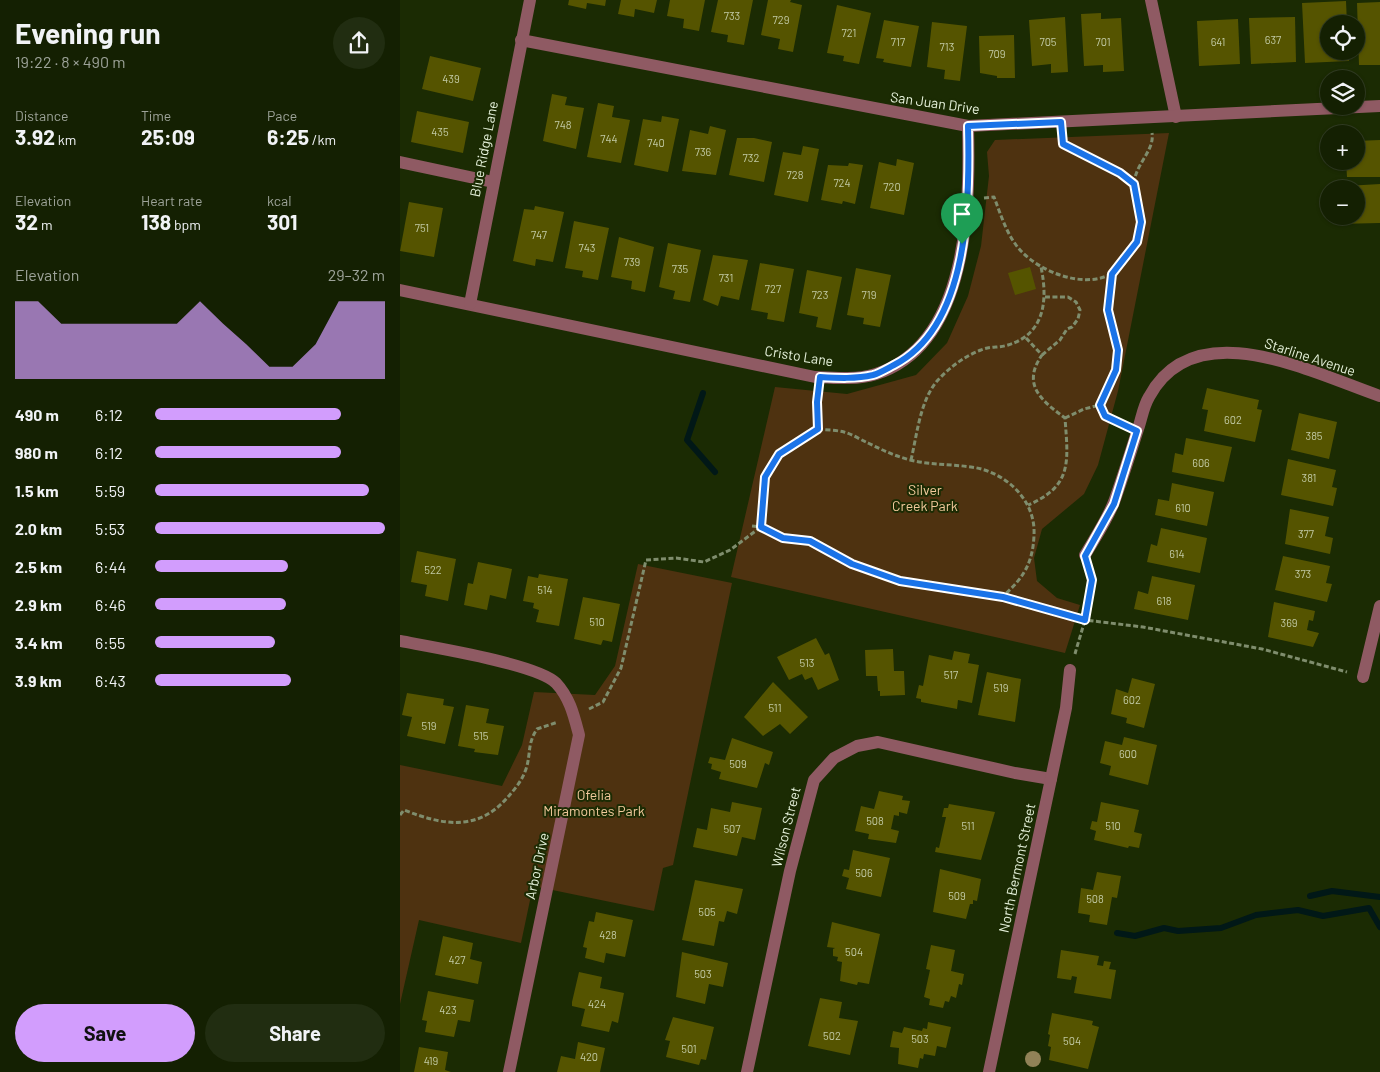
<!DOCTYPE html>
<meta charset="utf-8">
<style>
body{margin:0;font-family:Barlow,sans-serif;background:#212d11;color:#f1f3f6;height:100vh;display:flex;flex-direction:column;font-size:19px;white-space:nowrap}
*{box-sizing:border-box;margin:0}
p{font-size:16px;color:#9da399}
.icon{flex:none;width:28px;height:28px;fill:none;stroke:currentColor;stroke-width:2;stroke-linecap:round;stroke-linejoin:round}
.map{position:relative;flex:1;overflow:hidden}
.drawer{display:flex;flex-direction:column;background:#142002;width:400px}
.drawer>*{flex:none}
.fabs{position:absolute;left:920px;top:15px;display:grid;gap:10px}
.fabs a{display:grid;place-items:center;width:45px;height:45px;border-radius:50%;background:#142002;box-shadow:0 1px 4px #0004,0 0 0 1px #333e24;font-size:25px}
.pin{position:absolute;display:grid;place-items:center;width:42px;height:42px;color:#fff;margin:-51px -21px;border-radius:50% 50% 50% 0;rotate:-45deg;box-shadow:0 0 5px #0007}
.pin .icon{rotate:45deg}
.round{display:grid;place-items:center;flex:none;width:52px;height:52px;border-radius:26px;background:#212d11}
.summary{display:flex;align-items:center;justify-content:space-between;height:85px;padding:0 15px}
h1{font-size:28px;font-weight:700;line-height:38px}
.figures{display:grid;grid-template-columns:repeat(3,1fr);gap:8px;height:85px;padding:5px 15px}
.figures div{display:grid;align-content:center}
.figures b{font-size:21px;font-weight:700}
.figures small{font-size:14px;font-weight:400}
.figures p{font-size:14px}
.chart{height:140px;padding:10px 15px}
.chart p{display:flex;justify-content:space-between}
.chart svg{width:100%;height:90px;margin-top:5px;fill:#d29dfd;opacity:.7}
.button{display:flex;gap:10px;margin-top:auto;padding:10px 15px}
.button a{flex:1;height:58px;border-radius:30px;background:#d29dfd;color:#111;font-size:20px;font-weight:700;line-height:58px;text-align:center}
.button a+a{background:#212d11;color:#f1f3f6}
ul{padding:0 15px;list-style:none;font-size:16px}
li{display:grid;grid-template-columns:80px 60px 1fr;align-items:center;height:38px}
li i{height:12px;border-radius:6px;background:#d29dfd}
main{display:flex;flex:1;min-height:0}
.map>svg:first-child{display:block}
.green{fill:#4e3210}
.lines{fill:none;stroke-linecap:round;stroke-linejoin:round}
.stream{stroke:#011817;stroke-width:6}
.building{fill:#555400}
.path{stroke:#7f8d6d;stroke-width:3;stroke-dasharray:5 2.5;stroke-linecap:butt}
.street{stroke:#8f5a63;stroke-width:12}
.tree{fill:#918257}
.route-casing{stroke:#fff;stroke-width:10}
.route{stroke:#1a73e8;stroke-width:6}
.labels{text-anchor:middle;stroke-width:4;stroke-linejoin:round;paint-order:stroke}
.number-label{font-size:11px;fill:#c2caa4}
.street-label{font-size:14px;fill:#e6f2db;stroke:#1b2b03}
.park-label{font-size:14px;fill:#f2c99c;stroke:#1b2b03}
</style>
<main>
<section class="drawer">
<div class="summary"><div><h1>Evening run</h1><p>19:22 · 8 × 490 m</p></div><a class="round"><svg class="icon" aria-label="share" viewBox="0 0 24 24"><path d="M12 15V3M7 8l5-5 5 5M5 13v7h14v-7"/></svg></a></div>
<div class="figures">
<div><p>Distance</p><b>3.92<small> km</small></b></div>
<div><p>Time</p><b>25:09</b></div>
<div><p>Pace</p><b>6:25<small> /km</small></b></div>
</div>
<div class="figures">
<div><p>Elevation</p><b>32<small> m</small></b></div>
<div><p>Heart rate</p><b>138<small> bpm</small></b></div>
<div><p>kcal</p><b>301</b></div>
</div>
<div class="chart"><p><span>Elevation</span>29–32 m</p>
<svg viewBox="0 0 160 44" preserveAspectRatio="none"><path d="M0 44V6L10 6L20 17L30 17L40 17L50 17L60 17L70 17L80 6L90 17L100 27L110 38L120 38L130 27L140 6L150 6L160 6V44z"/></svg>
</div>
<ul>
<li><b>490 m</b>6:12<i style="width:81%"></i></li>
<li><b>980 m</b>6:12<i style="width:81%"></i></li>
<li><b>1.5 km</b>5:59<i style="width:93%"></i></li>
<li><b>2.0 km</b>5:53<i style="width:100%"></i></li>
<li><b>2.5 km</b>6:44<i style="width:58%"></i></li>
<li><b>2.9 km</b>6:46<i style="width:57%"></i></li>
<li><b>3.4 km</b>6:55<i style="width:52%"></i></li>
<li><b>3.9 km</b>6:43<i style="width:59%"></i></li>
</ul>
<div class="button"><a>Save</a><a>Share</a></div>
</section>
<div class="map">
<svg width="980" height="1072" viewBox="0 0 980 1072">
<rect width="100%" height="100%" fill="#1b2b03"/>
<!-- green -->
<g class="green">
<polygon points="769,133 718,391 698,465 684,494 642,529 634,558 637,581 657,598 680,605 665,653 331,577 375,387 447,394 516,375 547,343 568,296 581,246 589,176 587,152 595,140"/>
<polygon points="238,564 332,583 273,865 263,868 254,911 133,886 121,943 19,920 0,1004 0,765 102,786 122,745 134,692 195,695 215,666"/>
</g>
<g class="lines">
<!-- stream -->
<g class="stream">
<polyline points="303,393 287,440 315,472"/>
<polyline points="910,896 932,891 980,897"/>
<polyline points="717,933 735,936 764,928 778,931 821,928 856,915 898,910 923,916 969,908 980,927"/>
</g>
</g>
<!-- building -->
<g class="building">
<polygon points="169,0 206,0 205,6 187,3 186,9 168,5"/>
<polygon points="221,0 257,0 254,13 235,9 234,17 218,14"/>
<polygon points="270,0 305,0 299,31 283,28 284,19 267,16"/>
<polygon points="318,0 353,0 344,45 327,42 328,35 311,32"/>
<polygon points="368,0 391,0 390,2 402,5 393,52 378,49 380,39 361,35"/>
<polygon points="946,1 947,24 929,24 929,51 948,51 949,61 905,63 902,3"/>
<polygon points="980,2 980,65 959,65 957,3"/>
<polygon points="437,5 471,13 459,64 443,61 444,56 427,53"/>
<polygon points="701,13 701,19 721,18 724,71 703,72 703,65 684,66 681,14"/>
<polygon points="665,17 668,72 651,73 651,64 632,66 629,20"/>
<polygon points="895,17 896,62 851,64 849,18"/>
<polygon points="838,19 840,64 799,66 797,21"/>
<polygon points="484,20 519,26 511,67 483,62 484,59 476,58"/>
<polygon points="532,22 567,26 560,81 544,79 545,70 527,67"/>
<polygon points="614,35 615,78 597,78 597,76 580,73 579,36"/>
<polygon points="30,56 81,68 73,101 22,89"/>
<polygon points="152,94 167,97 165,105 184,108 176,149 143,141"/>
<polygon points="198,103 214,106 212,117 230,120 221,163 187,157"/>
<polygon points="17,111 69,122 63,153 11,142"/>
<polygon points="262,116 279,119 268,172 234,165 243,119 261,122"/>
<polygon points="310,126 326,130 316,175 282,171 290,130 308,134"/>
<polygon points="337,138 354,138 372,142 364,182 329,175"/>
<polygon points="980,140 980,177 947,177 946,161 956,161 956,141"/>
<polygon points="403,146 419,149 408,202 374,195 383,152 401,155"/>
<polygon points="497,159 514,163 504,215 470,208 479,162 496,166"/>
<polygon points="449,163 463,165 455,204 443,201 442,204 421,200 428,165 448,166"/>
<polygon points="980,184 980,223 936,224 936,216 956,216 956,189 946,189 946,186"/>
<polygon points="9,202 43,208 34,257 0,251"/>
<polygon points="135,206 164,212 153,262 136,259 135,266 113,261 124,209 134,210"/>
<polygon points="174,221 209,228 198,280 182,277 183,271 165,268"/>
<polygon points="219,237 254,247 245,292 231,289 232,281 211,277"/>
<polygon points="268,243 301,250 290,302 273,299 275,291 259,287"/>
<polygon points="313,255 348,260 339,300 321,296 318,306 303,300"/>
<polygon points="360,263 394,269 384,322 367,319 368,313 351,310"/>
<polygon points="630,267 636,289 615,295 608,273"/>
<polygon points="456,268 491,275 480,327 463,324 464,318 447,315"/>
<polygon points="407,270 442,277 431,330 416,327 418,317 399,313"/>
<polygon points="807,388 859,400 857,409 862,410 855,442 804,431 808,410 802,409"/>
<polygon points="899,413 937,422 929,459 891,450"/>
<polygon points="786,438 832,447 824,482 772,472 775,453 783,455"/>
<polygon points="888,459 936,470 932,487 937,488 933,506 881,495"/>
<polygon points="772,483 814,492 807,526 755,515 758,499 769,501"/>
<polygon points="890,509 929,517 925,536 933,538 930,554 885,544"/>
<polygon points="761,528 807,538 800,573 747,562 751,544 757,546"/>
<polygon points="17,551 56,559 48,601 25,596 27,585 11,582"/>
<polygon points="883,556 930,566 926,583 932,584 927,602 875,590"/>
<polygon points="78,562 112,569 106,599 90,595 87,610 64,605 68,583 73,584"/>
<polygon points="139,574 168,579 159,626 136,622 139,610 133,608 134,603 123,601 128,576 138,578"/>
<polygon points="752,576 795,585 788,620 734,609 738,591 748,594"/>
<polygon points="183,597 220,604 212,642 203,640 201,645 174,639"/>
<polygon points="874,602 915,611 913,621 909,620 907,630 919,633 913,647 868,637"/>
<polygon points="416,638 425,655 429,653 439,680 418,690 412,677 405,680 402,674 389,680 377,657"/>
<polygon points="493,649 494,671 504,671 505,695 480,696 480,691 478,691 477,676 466,676 465,650"/>
<polygon points="554,651 570,654 568,663 579,665 572,703 558,700 557,709 521,702 521,699 516,698 519,685 523,686 529,655 552,660"/>
<polygon points="587,672 621,679 615,722 578,715"/>
<polygon points="732,678 755,684 744,728 726,723 727,718 711,714 716,689 728,693"/>
<polygon points="373,682 408,717 390,734 380,724 363,736 344,717"/>
<polygon points="7,693 44,699 43,705 54,707 45,744 7,736 12,717 2,715"/>
<polygon points="66,705 89,709 86,723 104,726 98,755 74,752 75,749 58,746"/>
<polygon points="724,737 757,745 748,785 709,775 711,766 700,763 705,741 722,745"/>
<polygon points="332,738 373,752 369,765 365,763 357,788 319,779 321,772 311,769 312,764 308,763 310,757 325,760"/>
<polygon points="479,791 503,796 502,800 510,801 507,814 499,812 499,816 494,815 491,829 499,831 496,843 468,839 469,834 455,831 461,806 474,809"/>
<polygon points="332,802 362,808 355,840 342,837 337,856 293,847 297,828 307,830 311,808 330,812"/>
<polygon points="701,802 739,810 734,832 742,834 739,848 729,846 728,848 694,840 696,831 690,829 692,821 697,822"/>
<polygon points="549,804 595,812 581,860 535,852 536,847 539,848 546,817 542,817 544,808 548,808"/>
<polygon points="453,850 490,858 481,897 446,889 449,878 442,876 444,869 449,870"/>
<polygon points="540,869 581,879 577,901 573,900 573,904 570,904 566,919 533,912"/>
<polygon points="697,872 721,876 717,898 712,897 707,925 689,922 690,915 678,913 681,888 693,890"/>
<polygon points="295,880 343,889 337,914 327,911 324,922 319,921 314,946 282,940"/>
<polygon points="196,912 233,920 225,957 206,953 204,963 185,958 187,948 183,947 189,921 194,922"/>
<polygon points="432,922 480,934 469,984 458,982 457,985 440,981 442,962 437,961 438,957 433,956 433,949 435,948 427,947"/>
<polygon points="43,936 73,943 70,959 82,962 78,984 35,975"/>
<polygon points="531,945 555,950 551,971 564,974 562,985 559,984 556,998 551,996 549,1002 545,1001 543,1008 529,1005 530,999 524,997 530,970 526,969"/>
<polygon points="661,950 699,956 697,965 703,966 704,961 711,962 709,969 716,970 711,999 674,993 677,977 672,976 671,980 657,978"/>
<polygon points="282,952 328,963 323,987 309,984 305,1004 276,997"/>
<polygon points="179,972 202,977 200,988 224,993 218,1023 212,1021 209,1032 181,1026 185,1009 172,1006 172,1002"/>
<polygon points="28,991 74,1000 70,1022 58,1020 54,1037 25,1032 27,1021 22,1020"/>
<polygon points="420,998 442,1002 439,1018 458,1021 450,1055 408,1046"/>
<polygon points="652,1013 693,1021 692,1025 699,1027 688,1069 649,1060 651,1047 648,1046 650,1035 648,1034"/>
<polygon points="273,1017 314,1027 306,1060 301,1059 299,1065 266,1057 270,1041 265,1040"/>
<polygon points="528,1022 551,1027 546,1048 537,1046 535,1056 524,1054 523,1059 520,1058 518,1068 498,1064 499,1048 490,1047 493,1031 502,1033 504,1027 522,1031 523,1028 527,1029"/>
<polygon points="178,1042 205,1048 200,1072 157,1072 161,1056 175,1059"/>
<polygon points="19,1047 48,1052 45,1070 51,1072 14,1072"/>
</g>
<g class="lines">
<!-- path -->
<g class="path">
<polyline points="662,136 663,144 719,173 734,184"/>
<path d="M584,198l10,-1c7,18 13,39 27,54 20,21 62,38 90,23 7,-4 14,-14 18,-20 2,-4 6,-8 8,-13 7,-20 -3,-36 -3,-56 0,-20 21,-34 18,-52"/>
<polyline points="712,274 708,310 718,350 716,370 700,405 705,416 723,424"/>
<path d="M626,338l16,17c-21,30 0,46 23,63 3,43 8,68 -37,87"/>
<polyline points="642,355 660,340 667,329 672,327 678,319 680,310 676,302 668,297 645,297"/>
<polyline points="665,418 684,409 700,405"/>
<path d="M418,429c8,1 18,1 26,3 8,2 17,8 24,11 14,7 27,13 42,17 20,5 40,4 61,7 33,4 65,32 63,68 -1,27 -10,43 -31,61"/>
<path d="M511,460c6,-25 9,-60 27,-80 12,-13 27,-24 43,-30 9,-4 18,-2 27,-5 37,-11 40,-45 33,-78"/>
<polyline points="352,526 361,527 383,538 410,541 452,564 501,581 603,597 685,620 743,627 862,649 947,672"/>
<path d="M675,654c6,-23 21,-61 15,-84"/>
<polyline points="189,709 203,702 221,668 246,560 276,558 304,562 330,550 361,527 365,477 379,454 418,429 418,392"/>
<path d="M0,815l4,-5c38,15 73,22 103,-12 7,-8 15,-17 19,-29 5,-15 1,-25 11,-40l21,-7"/>
</g>
<!-- street -->
<g class="street">
<polyline points="751,0 776,117"/>
<polyline points="121,40 568,126 980,106"/>
<polyline points="0,162 93,182"/>
<path d="M0,290l415,87c19,1 42,3 61,-3 93,-30 94,-168 92,-248"/>
<polyline points="70,304 130,0"/>
<path d="M685,555c10,-17 22,-35 29,-53 9,-25 17,-51 25,-76 3,-10 5,-21 10,-29 46,-86 164,-24 231,-1"/>
<path d="M0,641c31,6 137,23 156,42 14,15 18,33 23,52l-70,337"/>
<polyline points="963,677 980,606"/>
<polyline points="347,1072 390,871 414,780 434,758 457,746 478,742 615,773 651,779"/>
<polyline points="589,1072 666,708 670,670"/>
</g>
</g>
<!-- trees -->
<circle class="tree" cx="633" cy="1059" r="8"/>
<g class="lines">
<defs>
<path id="route" d="M661,122l2,22 57,29 14,11 7,38 -4,20 -25,32 -4,36 10,40 -2,20 -16,35 5,11 32,15 -23,73 -29,52 7,24 -7,40 -82,-23 -103,-16 -48,-17 -42,-23 -27,-3 -22,-11 4,-50 14,-23 39,-25 -1,-27 3,-25c18,1 36,2 53,-2 7,-2 15,-7 21,-10 76,-39 76,-165 74,-239z"/>
</defs>
<!-- route casing -->
<use href="#route" class="route-casing"/>
<!-- route -->
<use href="#route" class="route"/>
</g>
<g class="labels">
<!-- number labels -->
<g class="number-label">
<text x="332" y="20">733</text>
<text x="381" y="24">729</text>
<text x="449" y="37">721</text>
<text x="873" y="44">637</text>
<text x="498" y="46">717</text>
<text x="648" y="46">705</text>
<text x="703" y="46">701</text>
<text x="818" y="46">641</text>
<text x="547" y="51">713</text>
<text x="597" y="58">709</text>
<text x="51" y="83">439</text>
<text x="163" y="129">748</text>
<text x="40" y="136">435</text>
<text x="209" y="143">744</text>
<text x="256" y="147">740</text>
<text x="303" y="156">736</text>
<text x="351" y="162">732</text>
<text x="395" y="179">728</text>
<text x="442" y="187">724</text>
<text x="492" y="191">720</text>
<text x="22" y="232">751</text>
<text x="139" y="239">747</text>
<text x="187" y="252">743</text>
<text x="232" y="266">739</text>
<text x="280" y="273">735</text>
<text x="326" y="282">731</text>
<text x="373" y="293">727</text>
<text x="420" y="299">723</text>
<text x="469" y="299">719</text>
<text x="833" y="424">602</text>
<text x="914" y="440">385</text>
<text x="801" y="467">606</text>
<text x="909" y="482">381</text>
<text x="783" y="512">610</text>
<text x="906" y="538">377</text>
<text x="777" y="558">614</text>
<text x="33" y="574">522</text>
<text x="903" y="578">373</text>
<text x="145" y="594">514</text>
<text x="764" y="605">618</text>
<text x="197" y="626">510</text>
<text x="889" y="627">369</text>
<text x="407" y="667">513</text>
<text x="551" y="679">517</text>
<text x="601" y="692">519</text>
<text x="732" y="704">602</text>
<text x="375" y="712">511</text>
<text x="29" y="730">519</text>
<text x="81" y="740">515</text>
<text x="728" y="758">600</text>
<text x="338" y="768">509</text>
<text x="475" y="825">508</text>
<text x="568" y="830">511</text>
<text x="713" y="830">510</text>
<text x="332" y="833">507</text>
<text x="464" y="877">506</text>
<text x="557" y="900">509</text>
<text x="695" y="903">508</text>
<text x="307" y="916">505</text>
<text x="208" y="939">428</text>
<text x="454" y="956">504</text>
<text x="57" y="964">427</text>
<text x="303" y="978">503</text>
<text x="197" y="1008">424</text>
<text x="48" y="1014">423</text>
<text x="432" y="1040">502</text>
<text x="520" y="1043">503</text>
<text x="672" y="1045">504</text>
<text x="289" y="1053">501</text>
<text x="189" y="1061">420</text>
<text x="31" y="1065">419</text>
</g>
<!-- street labels -->
<g class="street-label">
<text transform="translate(535 103) rotate(8)" y="5">San Juan Drive</text>
<text transform="translate(84 149) rotate(-79)" y="5">Blue Ridge Lane</text>
<text transform="translate(399 356) rotate(9)" y="5">Cristo Lane</text>
<text transform="translate(910 357) rotate(18)" y="5">Starline Avenue</text>
<text transform="translate(386 827) rotate(-76)" y="5">Wilson Street</text>
<text transform="translate(137 866) rotate(-78)" y="5">Arbor Drive</text>
<text transform="translate(617 868) rotate(-78)" y="5">North Bermont Street</text>
</g>
<!-- park labels -->
<g class="park-label">
<text x="525" y="495">Silver<tspan x="525" dy="16">Creek Park</tspan></text>
<text x="194" y="800">Ofelia<tspan x="194" dy="16">Miramontes Park</tspan></text>
</g>
</g>
</svg>
<div class="fabs">
<a><svg class="icon" aria-label="locate" viewBox="0 0 24 24"><circle cx="12" cy="12" r="6"/><path d="M12 2v4M12 18v4M2 12h4M18 12h4"/></svg></a>
<a><svg class="icon" aria-label="layers" viewBox="0 0 24 24"><path d="M12 4l9 5-9 5-9-5zM3 14l9 5 9-5"/></svg></a>
<a>+</a>
<a>−</a>
</div>
<div class="pin" style="left:562px;top:244px;background:#1e9e55"><svg class="icon" aria-label="arrive" viewBox="0 0 24 24"><path d="M6 21V4h12l-3 4 3 4H6"/></svg></div>
</div>
</main>
